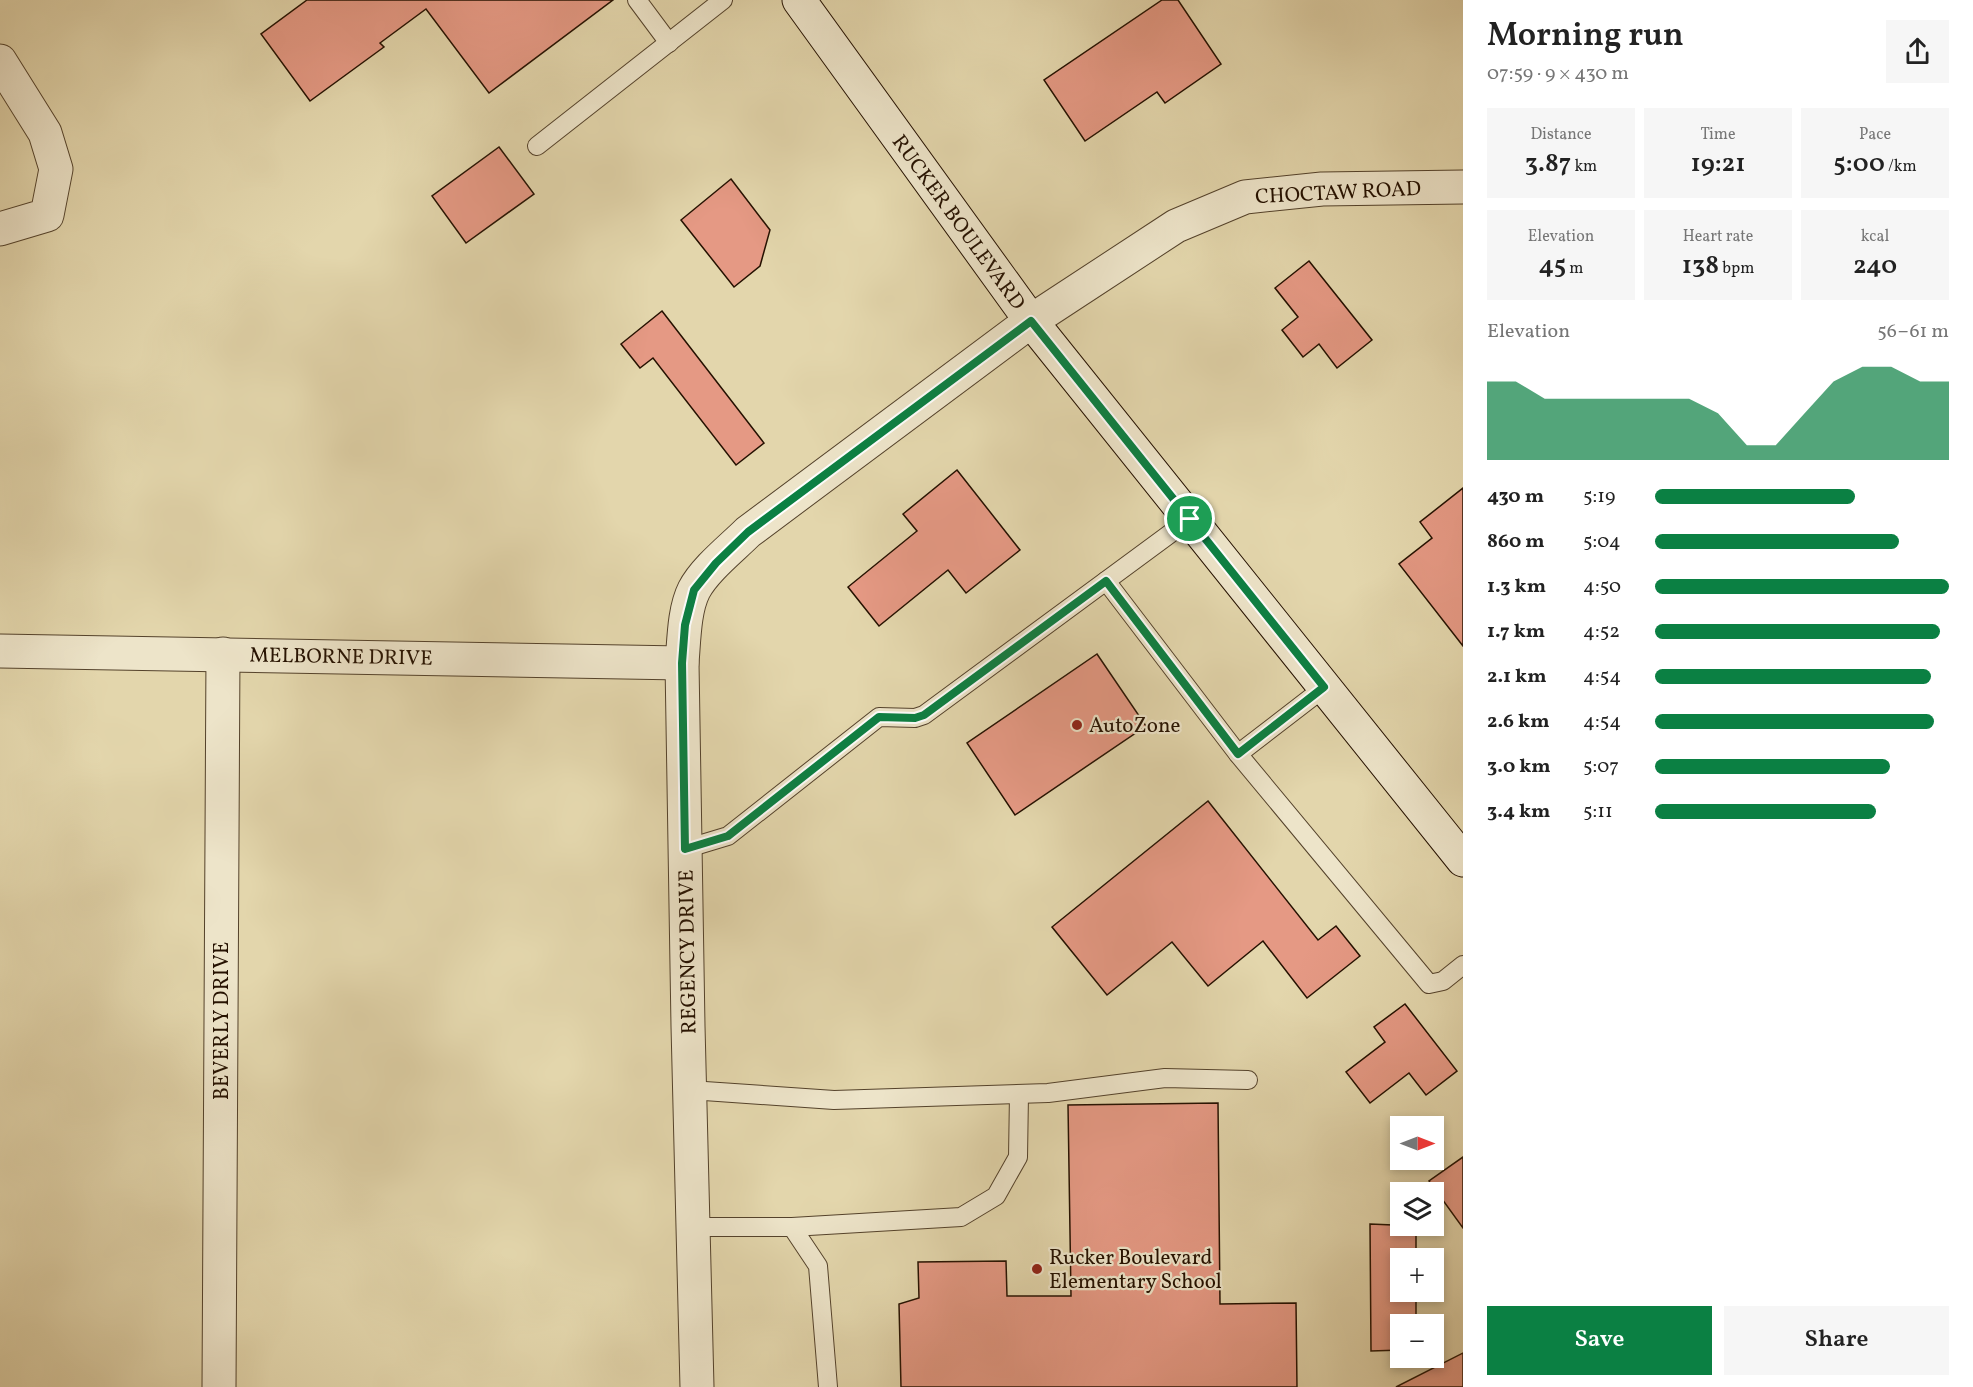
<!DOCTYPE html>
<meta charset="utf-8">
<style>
body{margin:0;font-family:Vollkorn,serif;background:#f6f6f6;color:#222;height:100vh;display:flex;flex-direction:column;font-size:22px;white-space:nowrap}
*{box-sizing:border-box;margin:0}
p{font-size:20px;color:#767676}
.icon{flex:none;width:33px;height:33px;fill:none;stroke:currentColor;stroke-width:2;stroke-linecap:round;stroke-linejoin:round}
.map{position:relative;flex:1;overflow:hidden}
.details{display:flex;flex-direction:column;background:#fff;width:510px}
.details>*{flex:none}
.needle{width:39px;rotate:90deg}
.fabs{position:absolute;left:1390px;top:1116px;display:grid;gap:12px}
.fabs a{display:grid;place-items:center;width:54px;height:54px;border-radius:0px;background:#fff;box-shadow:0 3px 9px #0003;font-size:30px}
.pin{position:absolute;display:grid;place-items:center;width:51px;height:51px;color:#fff;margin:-26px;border:3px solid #fff;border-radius:50%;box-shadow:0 2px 6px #0007}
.round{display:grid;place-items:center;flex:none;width:63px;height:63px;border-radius:0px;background:#f6f6f6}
.headline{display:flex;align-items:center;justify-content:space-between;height:102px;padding:0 24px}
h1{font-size:33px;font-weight:600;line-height:45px}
.stats{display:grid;grid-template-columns:repeat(3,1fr);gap:9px;height:102px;padding:6px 24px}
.stats div{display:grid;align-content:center;border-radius:0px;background:#f6f6f6;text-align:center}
.stats b{font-size:26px;font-weight:600}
.stats small{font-size:16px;font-weight:400}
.stats p{font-size:16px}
.chart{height:168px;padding:12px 24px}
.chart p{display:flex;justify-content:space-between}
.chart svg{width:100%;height:108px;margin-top:6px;fill:#0b8043;opacity:.7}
.action{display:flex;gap:12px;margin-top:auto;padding:12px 24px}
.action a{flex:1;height:69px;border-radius:0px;background:#0b8043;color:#fff;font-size:24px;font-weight:600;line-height:69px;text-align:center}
.action a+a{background:#f6f6f6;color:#222}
ul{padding:0 24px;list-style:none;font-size:20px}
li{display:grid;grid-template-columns:96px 72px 1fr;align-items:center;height:45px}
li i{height:15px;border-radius:8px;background:#0b8043}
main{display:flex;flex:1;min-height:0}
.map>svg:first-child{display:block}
.building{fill:#e59984;stroke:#251100;stroke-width:1.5}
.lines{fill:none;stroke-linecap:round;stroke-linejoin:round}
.service-casing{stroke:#54422b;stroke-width:20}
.minor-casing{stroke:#54422b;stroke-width:35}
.secondary-casing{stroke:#251100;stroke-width:35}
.service{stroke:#ede4c9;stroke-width:18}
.minor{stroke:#ede4c9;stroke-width:33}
.secondary{stroke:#ede4c9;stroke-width:33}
.route-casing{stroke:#fff;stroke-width:12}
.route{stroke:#0b8043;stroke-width:8}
.poi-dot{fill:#8f2418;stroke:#ede4c9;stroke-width:2}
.labels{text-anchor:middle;stroke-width:4.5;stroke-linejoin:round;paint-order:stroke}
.street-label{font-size:21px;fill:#251100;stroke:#ede4c9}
.poi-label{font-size:21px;fill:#251100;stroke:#ede4c9;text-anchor:start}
</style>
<main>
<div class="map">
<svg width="1463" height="1387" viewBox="0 0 1463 1387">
<rect width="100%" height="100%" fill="#e3d6ac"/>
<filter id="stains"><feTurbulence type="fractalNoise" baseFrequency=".00333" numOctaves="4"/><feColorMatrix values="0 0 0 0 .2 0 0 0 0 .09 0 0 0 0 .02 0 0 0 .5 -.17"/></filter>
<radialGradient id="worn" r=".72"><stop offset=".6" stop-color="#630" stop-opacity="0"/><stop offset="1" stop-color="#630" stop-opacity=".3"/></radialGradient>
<!-- building -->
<g class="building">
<polygon points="307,0 613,0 489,93 426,9 380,43 384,47 310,101 261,34"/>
<polygon points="1162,0 1178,0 1221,64 1165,103 1157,92 1085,141 1044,80"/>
<polygon points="499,147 534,194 466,243 432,196"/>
<polygon points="731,179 770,230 760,266 734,287 681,220"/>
<polygon points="1309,261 1372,340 1337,368 1319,344 1303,357 1282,330 1298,317 1275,288"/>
<polygon points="662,311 764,443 736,465 653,358 640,368 621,344"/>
<polygon points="957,470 1020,550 966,593 948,570 879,626 848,587 917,531 903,514"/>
<polygon points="1463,488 1463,646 1399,564 1432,538 1420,522"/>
<polygon points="1097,654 1146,726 1015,815 967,743"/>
<polygon points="1208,801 1318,940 1336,926 1360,956 1307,998 1263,941 1208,986 1172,942 1107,995 1052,927"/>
<polygon points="1405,1004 1457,1071 1426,1095 1409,1073 1370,1103 1346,1072 1385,1042 1374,1027"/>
<polygon points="1218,1103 1220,1304 1296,1303 1297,1387 901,1387 899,1304 919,1298 918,1262 1006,1261 1007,1296 1071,1296 1068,1105"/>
<polygon points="1463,1157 1463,1228 1429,1181"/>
<polygon points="1370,1224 1416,1226 1416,1258 1401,1258 1401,1292 1416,1292 1416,1324 1401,1324 1401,1350 1371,1351"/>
<polygon points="1463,1353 1463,1387 1396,1387"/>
</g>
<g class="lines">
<defs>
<g id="service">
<polyline points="637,0 669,43"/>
<polyline points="537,146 723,0"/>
<polyline points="1106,581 1238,754 1429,984 1443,981 1463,965"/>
<polyline points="1238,754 1325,687"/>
<polyline points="685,849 728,836 879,717 915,718 924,715 1190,519"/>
<polyline points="690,1090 834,1100 1048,1093 1165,1078 1248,1080"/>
<polyline points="693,1227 792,1227 818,1266 828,1387"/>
<polyline points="792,1227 961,1217 996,1196 1018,1157 1019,1094"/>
</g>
<g id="minor">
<polyline points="0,61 45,133 56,169 47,215 0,229"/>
<polyline points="0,651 682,663"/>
<polyline points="219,1387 223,654"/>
<path d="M697,1387l-9,-361 -6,-363c2,-23 2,-53 12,-73 11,-21 38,-42 54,-58l283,-211 145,-95 69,-29 77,-8 141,-2"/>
</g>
<polyline id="secondary" points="799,0 1031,321 1463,860"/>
</defs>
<!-- service casing -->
<use href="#service" class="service-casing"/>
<!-- minor casing -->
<use href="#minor" class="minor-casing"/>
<!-- secondary casing -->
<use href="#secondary" class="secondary-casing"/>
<!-- service -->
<use href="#service" class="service"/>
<!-- minor -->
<use href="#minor" class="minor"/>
<!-- secondary -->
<use href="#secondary" class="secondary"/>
</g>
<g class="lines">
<defs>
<polygon id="route" points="1031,321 1324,687 1238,754 1106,581 924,715 915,718 879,717 728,836 685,849 682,663 685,625 694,590 716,563 748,532"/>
</defs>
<!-- route casing -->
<use href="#route" class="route-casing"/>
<!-- route -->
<use href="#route" class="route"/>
</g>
<!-- markers -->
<g class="poi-dot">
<circle cx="1077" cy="725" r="6"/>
<circle cx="1037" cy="1269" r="6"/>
</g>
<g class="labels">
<!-- street labels -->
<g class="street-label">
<text transform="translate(1338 192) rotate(-3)" y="7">CHOCTAW ROAD</text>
<text transform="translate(959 222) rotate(54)" y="7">RUCKER BOULEVARD</text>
<text transform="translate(341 656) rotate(1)" y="7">MELBORNE DRIVE</text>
<text transform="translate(687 952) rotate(-91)" y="7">REGENCY DRIVE</text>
<text transform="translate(221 1021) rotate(-90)" y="7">BEVERLY DRIVE</text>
</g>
<!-- poi labels -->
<g class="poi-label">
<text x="1089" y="732">AutoZone</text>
<text x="1049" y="1264">Rucker Boulevard<tspan x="1049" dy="24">Elementary School</tspan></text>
</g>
</g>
<rect width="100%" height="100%" filter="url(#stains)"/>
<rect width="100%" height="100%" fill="url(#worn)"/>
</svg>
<div class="fabs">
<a><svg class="needle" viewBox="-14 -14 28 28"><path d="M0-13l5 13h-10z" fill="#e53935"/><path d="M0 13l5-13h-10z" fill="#767676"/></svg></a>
<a><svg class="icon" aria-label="layers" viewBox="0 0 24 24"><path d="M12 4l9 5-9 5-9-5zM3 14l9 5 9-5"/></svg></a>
<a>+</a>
<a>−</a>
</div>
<div class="pin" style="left:1190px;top:519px;background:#1e9e55"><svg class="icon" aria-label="arrive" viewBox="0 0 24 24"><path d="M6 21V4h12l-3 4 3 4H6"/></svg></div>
</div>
<section class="details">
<div class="headline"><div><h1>Morning run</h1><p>07:59 · 9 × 430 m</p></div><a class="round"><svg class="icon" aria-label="share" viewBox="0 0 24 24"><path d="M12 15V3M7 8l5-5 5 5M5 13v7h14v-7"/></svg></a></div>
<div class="stats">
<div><p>Distance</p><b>3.87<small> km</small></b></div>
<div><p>Time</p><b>19:21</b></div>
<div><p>Pace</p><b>5:00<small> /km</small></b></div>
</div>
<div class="stats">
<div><p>Elevation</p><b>45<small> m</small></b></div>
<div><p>Heart rate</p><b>138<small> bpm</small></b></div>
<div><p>kcal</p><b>240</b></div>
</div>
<div class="chart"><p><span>Elevation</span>56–61 m</p>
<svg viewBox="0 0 160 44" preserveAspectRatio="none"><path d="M0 44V12L10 12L20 19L30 19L40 19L50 19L60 19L70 19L80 25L90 38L100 38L110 25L120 12L130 6L140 6L150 12L160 12V44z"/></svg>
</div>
<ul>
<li><b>430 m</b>5:19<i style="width:68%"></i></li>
<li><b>860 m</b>5:04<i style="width:83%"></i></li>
<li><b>1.3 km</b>4:50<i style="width:100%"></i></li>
<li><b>1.7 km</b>4:52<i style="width:97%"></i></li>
<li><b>2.1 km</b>4:54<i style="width:94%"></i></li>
<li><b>2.6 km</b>4:54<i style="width:95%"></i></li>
<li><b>3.0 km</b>5:07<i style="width:80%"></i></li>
<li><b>3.4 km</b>5:11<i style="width:75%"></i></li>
</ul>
<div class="action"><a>Save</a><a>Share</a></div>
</section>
</main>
